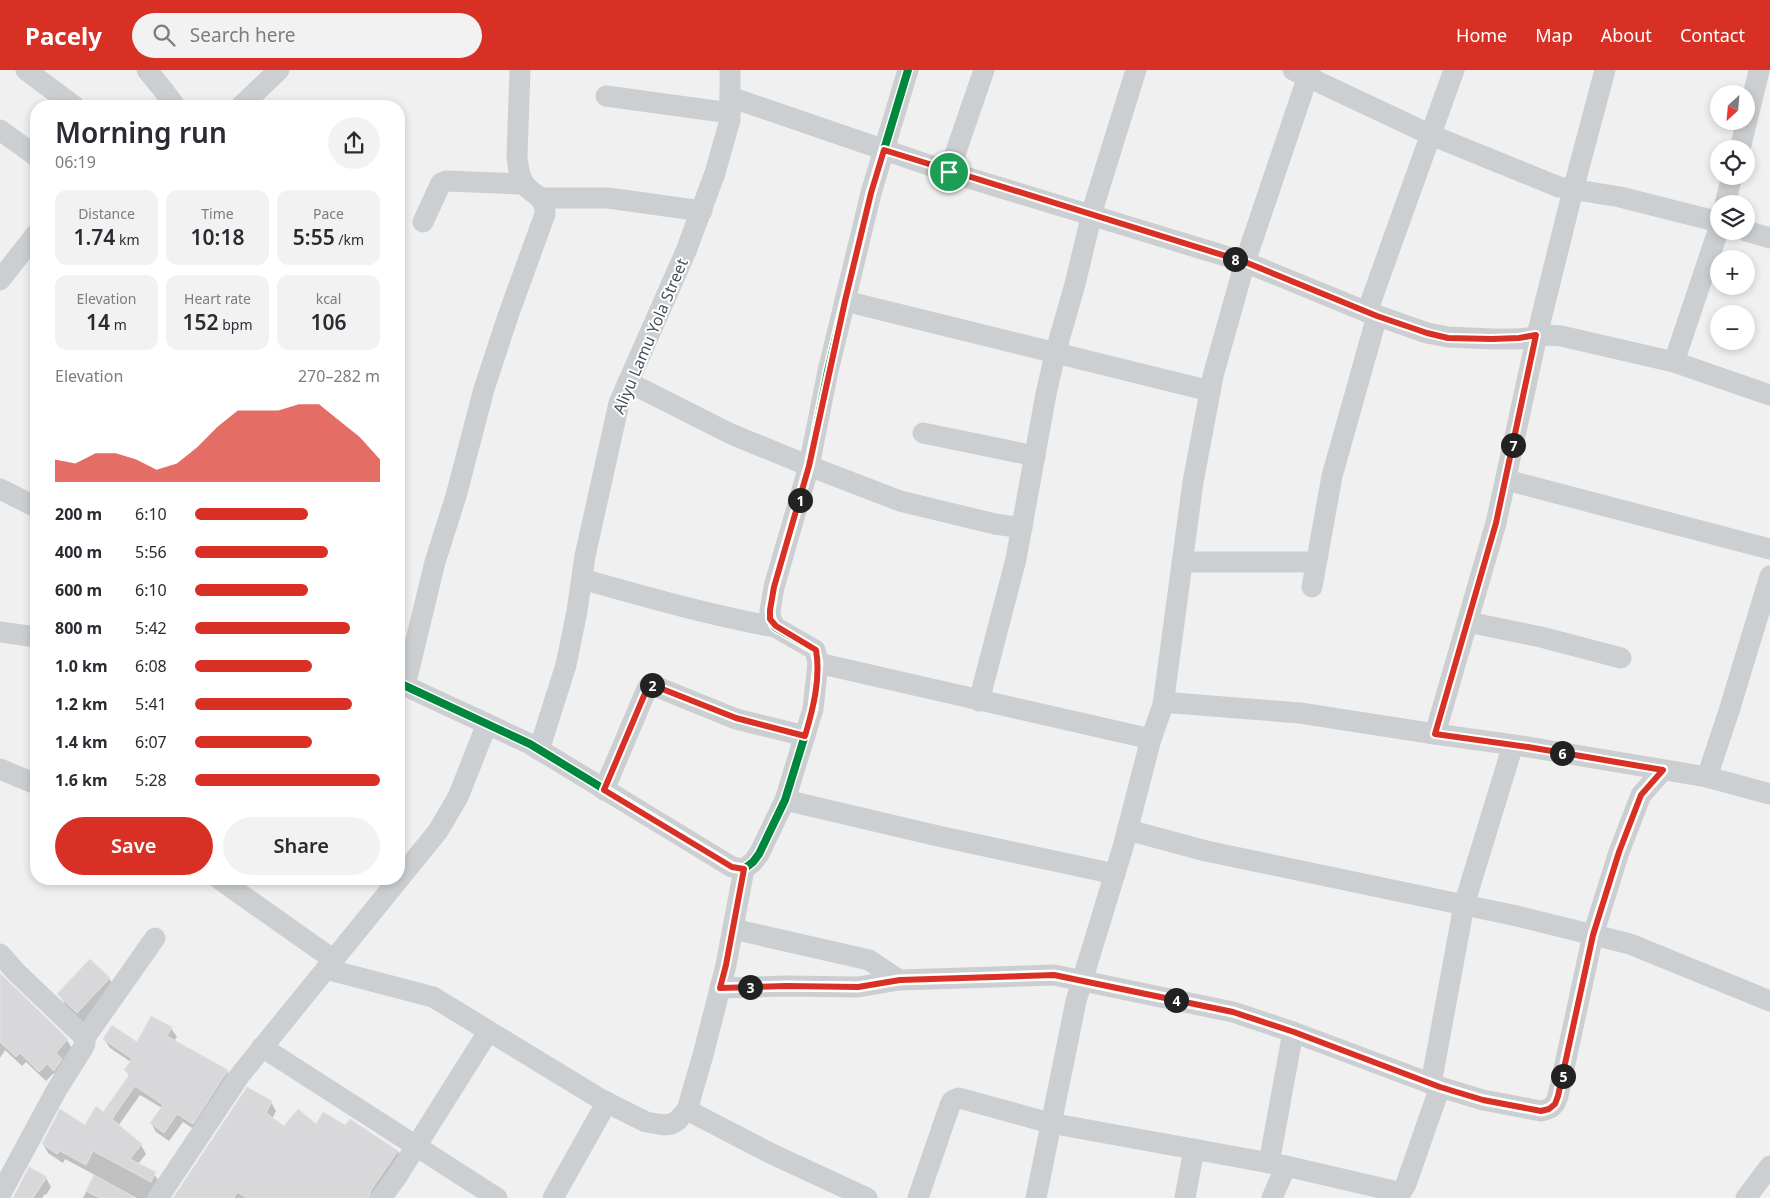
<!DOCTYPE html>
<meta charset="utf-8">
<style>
body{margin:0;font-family:"Noto Sans",sans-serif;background:#f2f2f3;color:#2b2b33;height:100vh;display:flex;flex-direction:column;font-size:19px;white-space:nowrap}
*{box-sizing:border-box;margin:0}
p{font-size:16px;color:#7c7c81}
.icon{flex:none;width:28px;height:28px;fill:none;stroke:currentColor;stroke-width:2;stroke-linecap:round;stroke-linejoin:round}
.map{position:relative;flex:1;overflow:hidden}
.panel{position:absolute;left:30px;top:30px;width:375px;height:785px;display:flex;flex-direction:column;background:#fff;border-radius:20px;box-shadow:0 2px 8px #0003}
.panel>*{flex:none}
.needle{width:32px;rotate:206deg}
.tools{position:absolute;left:1710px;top:15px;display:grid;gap:10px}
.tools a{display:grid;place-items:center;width:45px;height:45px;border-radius:50%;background:#fff;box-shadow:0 2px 8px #0003;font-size:25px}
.pin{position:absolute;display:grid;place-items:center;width:42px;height:42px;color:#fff;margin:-21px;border:2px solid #fff;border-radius:50%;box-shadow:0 1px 5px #0007}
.km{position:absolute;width:25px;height:25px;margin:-12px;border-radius:50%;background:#222;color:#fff;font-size:14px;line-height:25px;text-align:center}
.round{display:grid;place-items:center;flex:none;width:52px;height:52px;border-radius:26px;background:#f2f2f3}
.headline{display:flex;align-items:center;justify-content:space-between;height:85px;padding:0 25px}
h1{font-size:28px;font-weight:600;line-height:38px}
.figures{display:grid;grid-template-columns:repeat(3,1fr);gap:8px;height:85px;padding:5px 25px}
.figures div{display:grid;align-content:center;border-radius:12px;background:#f2f2f3;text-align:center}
.figures b{font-size:21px;font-weight:600}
.figures small{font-size:14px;font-weight:400}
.figures p{font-size:14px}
.chart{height:140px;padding:10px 25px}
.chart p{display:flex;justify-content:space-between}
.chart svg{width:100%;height:90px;margin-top:5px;fill:#d93025;opacity:.7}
.action{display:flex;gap:10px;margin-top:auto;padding:10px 25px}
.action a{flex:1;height:58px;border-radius:30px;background:#d93025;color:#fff;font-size:20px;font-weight:600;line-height:58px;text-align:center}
.action a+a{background:#f2f2f3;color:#2b2b33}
ul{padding:0 25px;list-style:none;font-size:16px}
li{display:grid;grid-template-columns:80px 60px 1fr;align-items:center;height:38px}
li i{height:12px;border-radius:6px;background:#d93025}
header{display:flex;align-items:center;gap:30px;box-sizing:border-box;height:70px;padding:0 25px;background:#d93025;color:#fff}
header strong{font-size:24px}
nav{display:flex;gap:28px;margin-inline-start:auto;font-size:18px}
.search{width:350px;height:45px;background:#f2f2f3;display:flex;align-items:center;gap:12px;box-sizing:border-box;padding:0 18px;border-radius:28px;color:#7c7c81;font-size:19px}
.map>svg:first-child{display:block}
.shadow{fill:#0003}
.building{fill:#d8d8da;stroke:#e2e2e3}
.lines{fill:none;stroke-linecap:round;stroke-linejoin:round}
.minor{stroke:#cccfd1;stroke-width:21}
.cycleway-casing{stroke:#fff;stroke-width:11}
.cycleway{stroke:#00873e;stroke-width:8}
.route-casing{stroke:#fff;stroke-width:10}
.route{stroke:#d93025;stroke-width:6}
.labels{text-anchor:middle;stroke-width:4;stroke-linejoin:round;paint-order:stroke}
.street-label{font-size:16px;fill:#47515d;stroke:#fff}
</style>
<header>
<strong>Pacely</strong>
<div class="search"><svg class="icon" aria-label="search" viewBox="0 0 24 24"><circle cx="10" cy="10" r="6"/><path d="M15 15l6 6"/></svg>Search here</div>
<nav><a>Home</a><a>Map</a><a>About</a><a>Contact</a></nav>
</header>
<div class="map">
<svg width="1770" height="1128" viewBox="0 0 1770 1128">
<rect width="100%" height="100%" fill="#f1f0f0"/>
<!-- shadow -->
<g class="shadow">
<polygon points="0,905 67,970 73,980 60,1010 54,1003 46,1011 26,992 22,996 5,980 0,988"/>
<polygon points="109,908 116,920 84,954 66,936 59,924"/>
<polygon points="152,947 171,958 177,967 174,971 227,1001 232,1010 198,1062 183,1052 169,1071 156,1062 151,1053 162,1038 140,1025 118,1056 141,1075 146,1084 138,1094 153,1103 159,1111 149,1128 83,1128 95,1105 65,1089 63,1093 48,1083 43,1074 85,1057 103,1044 129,1007 126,1000 131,992 110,978 104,969 137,974"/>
<polygon points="271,1032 276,1041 272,1049 285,1058 316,1056 346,1057 398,1081 403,1090 377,1128 175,1128"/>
<polygon points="46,1108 51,1117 46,1125 45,1124 42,1128 14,1128"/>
</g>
<!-- building -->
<g class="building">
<polygon points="90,889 110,908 77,943 57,924"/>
<polygon points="0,903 68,969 56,983 62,989 54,1001 47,994 39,1002 20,983 16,987 0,972"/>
<polygon points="151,946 172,957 167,966 228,1000 193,1054 177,1044 164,1063 150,1053 163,1035 135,1016 112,1049 106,1044 142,1074 130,1089 156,1102 151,1112 93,1081 86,1095 60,1081 57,1084 42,1074 60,1039 85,1055 96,1036 103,1042 130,1004 124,1000 132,989 103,969 112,955 137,972"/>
<polygon points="247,1017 272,1031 266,1043 284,1056 298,1039 316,1054 323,1042 345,1055 350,1049 398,1081 371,1120 369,1128 247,1128 237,1122 234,1128 173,1128"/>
<polygon points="29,1097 47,1107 33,1128 13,1128"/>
<polygon points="94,1105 136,1128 100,1128 86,1121"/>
</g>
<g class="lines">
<!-- minor -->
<g class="minor">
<polyline points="26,0 74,36"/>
<polyline points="147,0 164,21 175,36"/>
<polyline points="1293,0 1431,65 1559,117 1620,127 1719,152"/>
<polyline points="606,26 730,43"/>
<polyline points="730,27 949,102 1245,192 1367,242 1427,263 1448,267 1492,269 1519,269 1547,265 1561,266 1674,292 1770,325"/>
<polyline points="241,36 279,0"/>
<polyline points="0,60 36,86"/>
<polyline points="1740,79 1759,1"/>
<polyline points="949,102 984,0"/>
<polyline points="540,128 608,128 702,141"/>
<polyline points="1725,134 1732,106"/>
<polyline points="423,152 441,113 446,111 524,114"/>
<polyline points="1746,161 1770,168"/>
<polyline points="0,210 36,164"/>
<polyline points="845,231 1210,321"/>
<polyline points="1367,242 1454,0"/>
<polyline points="1674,292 1719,158"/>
<polyline points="628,312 731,364 809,396 900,431 995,454 1022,458"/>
<polyline points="923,363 1035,386"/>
<polyline points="1506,410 1770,479"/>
<polyline points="0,419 36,437"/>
<polyline points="1182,492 1316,492"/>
<path d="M582,509c64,18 127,36 193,48"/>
<polyline points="1312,517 1332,406 1377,246"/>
<polyline points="1468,552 1541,567 1621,588"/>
<polyline points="0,562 36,567"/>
<polyline points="818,593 1151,669"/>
<polyline points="399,613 530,674 732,797 744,799 753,792 759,784 785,730 813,639 818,593 815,580 775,557 771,549 770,541 774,517 809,396 828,301 871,123 908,0"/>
<path d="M405,616l30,-124 21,-66 28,-107 24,-73 37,-102c1,-17 -11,-18 -20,-29 -6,-8 -7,-19 -8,-28l3,-87"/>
<polyline points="979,631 1016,489 1046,324 1055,284 1075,214 1094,135 1136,0"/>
<polyline points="1163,635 1193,412 1213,306 1245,192 1310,0"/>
<polyline points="1435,664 1496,453 1537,265 1573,120 1605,0"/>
<polyline points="539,680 566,595 577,541 585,486 619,333 686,181 715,103 730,50 730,0"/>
<polyline points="0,699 36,714"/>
<polyline points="1707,707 1729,641 1770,506"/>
<polyline points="604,720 646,621 648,617 652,615 736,649 805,666"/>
<polyline points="785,730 938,766 1115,804"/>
<polyline points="1128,760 1206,781 1517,846 1630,874 1770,931"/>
<polyline points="219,809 334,890"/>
<polyline points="733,859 869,890 899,910"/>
<polyline points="0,884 15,901 83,966 85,973 83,978 56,1021 0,1125"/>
<polyline points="326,899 433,927 602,1030 646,1052 664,1055 671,1054 677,1051 687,1040 703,985 726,895 744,799"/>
<path d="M720,918l66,-2 72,1 41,-7 155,-5 179,37 60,20 147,55 43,13 58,11c10,-2 14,-5 17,-15l35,-161 26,-83 22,-57 22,-25"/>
<polyline points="84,969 155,868"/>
<polyline points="262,977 497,1128"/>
<polyline points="1431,1014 1464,835 1513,675"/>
<polyline points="687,1040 772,1084 867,1128"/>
<polyline points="1269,1093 1293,962"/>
<polyline points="158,1128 240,1005 438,761 458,727 487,654"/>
<polyline points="381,1128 396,1108 488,962"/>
<polyline points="553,1128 607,1032"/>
<polyline points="918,1128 950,1035 952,1031 959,1028 1050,1053 1286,1096 1398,1122 1402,1121 1406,1114 1440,1017"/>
<polyline points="1036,1128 1076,931 1123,777 1151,669 1163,635 1167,633 1174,633 1300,643 1435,664 1528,677 1707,707 1770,724"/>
<polyline points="1185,1128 1194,1079"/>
<polyline points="1272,1128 1286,1096"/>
<polyline points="1746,1128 1770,1096"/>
</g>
<defs>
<g id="cycleway">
<polyline points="399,613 530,674 732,797 744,799 753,792 759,784 785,730 813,639 818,593 815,580 775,557 771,549 770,541 774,517 809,396 828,301 871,123 908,0"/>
<path d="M720,918l66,-2 72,1 41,-7 155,-5 179,37 60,20 147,55 43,13 58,11c10,-2 14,-5 17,-15l35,-161 26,-83 22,-57 22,-25"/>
</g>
</defs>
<!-- cycleway casing -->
<use href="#cycleway" class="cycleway-casing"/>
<!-- cycleway -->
<use href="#cycleway" class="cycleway"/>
</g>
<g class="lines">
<defs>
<path id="route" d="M884,80l361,112 132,54 50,17 21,5 44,1 27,-1 17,-3 -40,188 -61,211 93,13 135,23 -22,25 -22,57 -26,83 -35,161 -3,8 -6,5 -8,2 -58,-11 -43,-13 -146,-55 -61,-20 -179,-37 -154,5 -42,7 -72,-1 -66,2 6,-23 18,-96 -12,-2 -128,-77 42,-99 2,-4 4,-2 84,33 69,18c8,-27 16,-58 11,-86l-40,-24 -6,-7v-9l4,-23 35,-121 36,-165 26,-108z"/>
</defs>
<!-- route casing -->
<use href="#route" class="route-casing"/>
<!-- route -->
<use href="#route" class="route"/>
</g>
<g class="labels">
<!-- street labels -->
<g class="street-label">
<text transform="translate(650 266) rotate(-67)" y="6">Aliyu Lamu Yola Street</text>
</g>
</g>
</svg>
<div class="tools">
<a><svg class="needle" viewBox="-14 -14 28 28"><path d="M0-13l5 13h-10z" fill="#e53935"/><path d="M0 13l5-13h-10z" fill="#7c7c81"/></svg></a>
<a><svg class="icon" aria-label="locate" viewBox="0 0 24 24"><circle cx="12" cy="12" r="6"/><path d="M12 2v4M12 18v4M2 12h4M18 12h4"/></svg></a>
<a><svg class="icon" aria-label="layers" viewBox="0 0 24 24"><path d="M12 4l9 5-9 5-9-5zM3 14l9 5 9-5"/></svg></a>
<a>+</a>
<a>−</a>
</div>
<div class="pin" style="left:949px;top:102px;background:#1e9e55"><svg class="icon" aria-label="arrive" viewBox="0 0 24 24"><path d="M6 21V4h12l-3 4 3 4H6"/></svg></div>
<b class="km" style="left:800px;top:430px">1</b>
<b class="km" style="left:652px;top:615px">2</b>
<b class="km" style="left:750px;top:917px">3</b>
<b class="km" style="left:1176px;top:930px">4</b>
<b class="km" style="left:1563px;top:1006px">5</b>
<b class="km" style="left:1562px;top:683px">6</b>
<b class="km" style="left:1513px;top:375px">7</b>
<b class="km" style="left:1235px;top:189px">8</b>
<section class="panel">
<div class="headline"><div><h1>Morning run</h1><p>06:19</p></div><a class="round"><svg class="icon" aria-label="share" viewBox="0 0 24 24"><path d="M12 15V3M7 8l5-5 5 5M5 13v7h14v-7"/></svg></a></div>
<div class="figures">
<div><p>Distance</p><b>1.74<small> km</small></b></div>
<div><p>Time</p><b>10:18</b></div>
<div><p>Pace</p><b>5:55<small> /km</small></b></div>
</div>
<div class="figures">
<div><p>Elevation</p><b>14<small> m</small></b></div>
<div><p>Heart rate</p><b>152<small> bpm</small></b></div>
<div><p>kcal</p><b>106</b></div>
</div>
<div class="chart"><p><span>Elevation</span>270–282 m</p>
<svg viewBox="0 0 160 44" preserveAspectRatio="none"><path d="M0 44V33L10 35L20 30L30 30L40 33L50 38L60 35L70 27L80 17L90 9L100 9L110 9L120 6L130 6L140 14L150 22L160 33V44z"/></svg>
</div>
<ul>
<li><b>200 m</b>6:10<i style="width:61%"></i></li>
<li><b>400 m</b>5:56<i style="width:72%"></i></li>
<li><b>600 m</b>6:10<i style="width:61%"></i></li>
<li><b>800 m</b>5:42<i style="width:84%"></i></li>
<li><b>1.0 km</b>6:08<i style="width:63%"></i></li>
<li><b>1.2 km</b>5:41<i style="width:85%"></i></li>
<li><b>1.4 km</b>6:07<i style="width:63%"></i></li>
<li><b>1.6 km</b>5:28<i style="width:100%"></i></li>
</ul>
<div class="action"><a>Save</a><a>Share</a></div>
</section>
</div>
